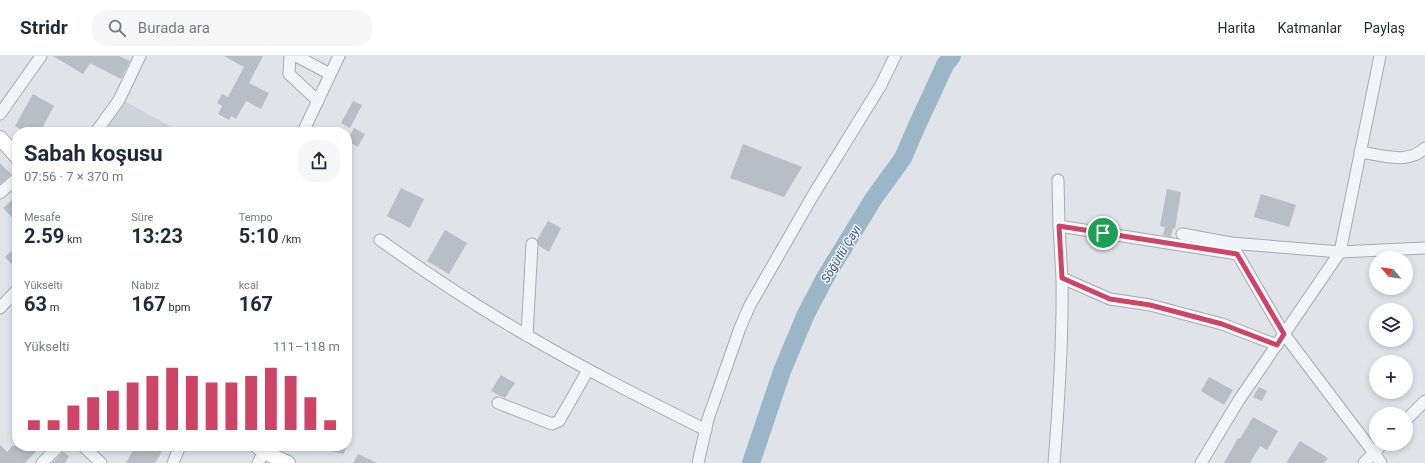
<!DOCTYPE html>
<html lang="tr">
<meta charset="utf-8">
<style>
body{margin:0;font-family:Roboto,sans-serif;background:#f6f6f7;color:#1f2937;height:100vh;display:flex;flex-direction:column;font-size:15px;white-space:nowrap}
*{box-sizing:border-box;margin:0}
p{font-size:13px;color:#747a83}
.icon{flex:none;width:22px;height:22px;fill:none;stroke:currentColor;stroke-width:2;stroke-linecap:round;stroke-linejoin:round}
.map{position:relative;flex:1;overflow:hidden}
.details{position:absolute;left:12px;top:71px;width:340px;height:324px;display:flex;flex-direction:column;background:#fff;border-radius:16px;box-shadow:0 2px 6px #0003}
.details>*{flex:none}
.needle{width:26px;rotate:299deg}
.fabs{position:absolute;left:1369px;top:195px;display:grid;gap:8px}
.fabs a{display:grid;place-items:center;width:44px;height:44px;border-radius:50%;background:#fff;box-shadow:0 2px 6px #0003;font-size:20px}
.pin{position:absolute;display:grid;place-items:center;width:34px;height:34px;color:#fff;margin:-17px;border:2px solid #fff;border-radius:50%;box-shadow:0 1px 4px #0007}
.round{display:grid;place-items:center;flex:none;width:42px;height:42px;border-radius:16px;background:#f6f6f7}
.summary{display:flex;align-items:center;justify-content:space-between;height:68px;padding:0 12px}
h1{font-size:22px;font-weight:700;line-height:30px}
.stats{display:grid;grid-template-columns:repeat(3,1fr);gap:6px;height:68px;padding:4px 12px}
.stats div{display:grid;align-content:center}
.stats b{font-size:20px;font-weight:700}
.stats small{font-size:11px;font-weight:400}
.stats p{font-size:11px}
.chart{height:112px;padding:8px 12px}
.chart p{display:flex;justify-content:space-between}
.chart svg{width:100%;height:72px;margin-top:4px;stroke:#ce4466;stroke-width:6}
header{display:flex;align-items:center;gap:24px;box-sizing:border-box;height:56px;padding:0 20px;background:#fff;border-bottom:1px solid #e0e1e3}
header strong{font-size:19px}
nav{display:flex;gap:22px;margin-inline-start:auto;font-size:14px}
.search{width:280px;height:36px;background:#f6f6f7;display:flex;align-items:center;gap:10px;box-sizing:border-box;padding:0 14px;border-radius:16px;color:#747a83;font-size:15px}
.map>svg:first-child{display:block}
.built{fill:#ced4db}
.lines{fill:none;stroke-linecap:round;stroke-linejoin:round}
.river{stroke:#9bb6c9;stroke-width:18}
.building{fill:#b7bec6}
.minor-casing{stroke:#a5abb3;stroke-width:13}
.major-casing{stroke:#9faab5;stroke-width:16}
.minor{stroke:#f2f5f7;stroke-width:11}
.major{stroke:#fff;stroke-width:14}
.route-casing{stroke:#fff;stroke-width:8}
.route{stroke:#ce4466;stroke-width:5}
.labels{text-anchor:middle;stroke-width:3;stroke-linejoin:round;paint-order:stroke}
.water-label{font-size:12px;font-style:italic;fill:#325674;stroke:#eff3f6}
</style>
<header>
<strong>Stridr</strong>
<div class="search"><svg class="icon" aria-label="search" viewBox="0 0 24 24"><circle cx="10" cy="10" r="6"/><path d="M15 15l6 6"/></svg>Burada ara</div>
<nav><a>Harita</a><a>Katmanlar</a><a>Paylaş</a></nav>
</header>
<div class="map">
<svg width="1425" height="407" viewBox="0 0 1425 407">
<rect width="100%" height="100%" fill="#e0e4e9"/>
<!-- built -->
<polygon class="built" points="123,44 180,76 102,76"/>
<g class="lines">
<!-- river -->
<polyline class="river" points="751,407 782,315 806,258 826,220 874,142 903,102 915,74 945,9 952,0"/>
</g>
<!-- building -->
<g class="building">
<polygon points="53,0 119,0 130,5 121,23 90,7 83,18"/>
<polygon points="224,0 263,0 249,27 269,37 261,53 246,45 236,63 231,60 229,64 218,58 222,50 217,47 222,38 228,41 244,11"/>
<polygon points="33,38 54,50 40,76 26,76 15,70"/>
<polygon points="353,45 362,49 350,72 341,67"/>
<polygon points="354,72 365,78 358,91 347,85"/>
<polygon points="743,88 802,111 784,141 730,122"/>
<polygon points="0,107 11,118 0,128"/>
<polygon points="401,132 424,143 410,172 387,160"/>
<polygon points="1167,133 1181,136 1175,173 1173,172 1171,181 1163,179 1165,171 1160,170"/>
<polygon points="1261,138 1296,149 1289,171 1254,161"/>
<polygon points="17,140 17,167 3,152"/>
<polygon points="548,165 561,172 549,196 539,190 537,184"/>
<polygon points="445,174 467,187 449,218 427,205"/>
<polygon points="17,190 17,214 5,201"/>
<polygon points="501,319 515,327 505,342 491,335"/>
<polygon points="1209,321 1233,334 1224,349 1201,335"/>
<polygon points="1259,331 1267,335 1262,345 1253,341"/>
<polygon points="1253,361 1278,375 1267,394 1260,390 1250,407 1224,407 1238,382 1240,383"/>
<polygon points="1300,385 1328,402 1324,407 1286,407"/>
<polygon points="0,389 7,396 12,390 41,390 25,407 0,407"/>
<polygon points="135,390 165,390 155,407 126,407"/>
<polygon points="322,390 346,390 344,398 321,393"/>
<polygon points="63,396 69,400 65,407 52,407"/>
<polygon points="358,398 377,407 353,407"/>
</g>
<g class="lines">
<defs>
<g id="minor">
<polyline points="290,0 289,18 318,45"/>
<polyline points="296,0 330,18"/>
<polyline points="0,58 41,0"/>
<polyline points="96,76 119,44 140,0"/>
<polyline points="303,76 339,0"/>
<path d="M1360,96c21,3 48,13 65,-4"/>
<polyline points="1058,124 1059,170 1237,198"/>
<polyline points="0,137 17,122"/>
<polyline points="1059,170 1062,222 1110,243 1150,249 1222,268 1277,289"/>
<polyline points="1182,178 1231,187 1340,196 1380,0"/>
<path d="M380,184c48,34 97,67 148,96 58,34 118,64 178,94"/>
<polyline points="1231,187 1284,278 1374,397 1382,388"/>
<polyline points="0,252 17,234"/>
<polyline points="527,280 532,188"/>
<polyline points="498,347 552,368 559,365 588,314"/>
<polyline points="1406,364 1425,345"/>
<polyline points="83,390 101,407"/>
<polyline points="42,407 59,390"/>
<polyline points="173,407 180,390"/>
<polyline points="258,407 264,396"/>
<polyline points="698,407 708,363 740,272 750,249 812,141 881,29 895,0"/>
<path d="M1054,407c5,-62 9,-123 8,-185"/>
<polyline points="1201,407 1239,344 1340,196 1425,192"/>
<polyline points="1364,407 1374,397 1381,407"/>
</g>
<g id="major">
<polyline points="0,82 17,101"/>
<polyline points="257,390 264,396 288,407"/>
</g>
</defs>
<!-- minor casing -->
<use href="#minor" class="minor-casing"/>
<!-- major casing -->
<use href="#major" class="major-casing"/>
<!-- minor -->
<use href="#minor" class="minor"/>
<!-- major -->
<use href="#major" class="major"/>
</g>
<g class="lines">
<defs>
<polygon id="route" points="1059,170 1237,198 1284,278 1277,289 1222,268 1150,249 1110,243 1062,222"/>
</defs>
<!-- route casing -->
<use href="#route" class="route-casing"/>
<!-- route -->
<use href="#route" class="route"/>
</g>
<g class="labels">
<!-- water labels -->
<g class="water-label">
<text transform="translate(841 198) rotate(-59)" y="4">Söğütlü Çayı</text>
</g>
</g>
</svg>
<div class="fabs">
<a><svg class="needle" viewBox="-14 -14 28 28"><path d="M0-13l5 13h-10z" fill="#e53935"/><path d="M0 13l5-13h-10z" fill="#747a83"/></svg></a>
<a><svg class="icon" aria-label="layers" viewBox="0 0 24 24"><path d="M12 4l9 5-9 5-9-5zM3 14l9 5 9-5"/></svg></a>
<a>+</a>
<a>−</a>
</div>
<div class="pin" style="left:1103px;top:177px;background:#1e9e55"><svg class="icon" aria-label="arrive" viewBox="0 0 24 24"><path d="M6 21V4h12l-3 4 3 4H6"/></svg></div>
<section class="details">
<div class="summary"><div><h1>Sabah koşusu</h1><p>07:56 · 7 × 370 m</p></div><a class="round"><svg class="icon" aria-label="share" viewBox="0 0 24 24"><path d="M12 15V3M7 8l5-5 5 5M5 13v7h14v-7"/></svg></a></div>
<div class="stats">
<div><p>Mesafe</p><b>2.59<small> km</small></b></div>
<div><p>Süre</p><b>13:23</b></div>
<div><p>Tempo</p><b>5:10<small> /km</small></b></div>
</div>
<div class="stats">
<div><p>Yükselti</p><b>63<small> m</small></b></div>
<div><p>Nabız</p><b>167<small> bpm</small></b></div>
<div><p>kcal</p><b>167</b></div>
</div>
<div class="chart"><p><span>Yükselti</span>111–118 m</p>
<svg viewBox="0 0 160 44" preserveAspectRatio="none"><path d="M5 44V38M15 44V38M25 44V29M35 44V24M45 44V20M55 44V15M65 44V11M75 44V6M85 44V11M95 44V15M105 44V15M115 44V11M125 44V6M135 44V11M145 44V24M155 44V38"/></svg>
</div>
</section>
</div>
